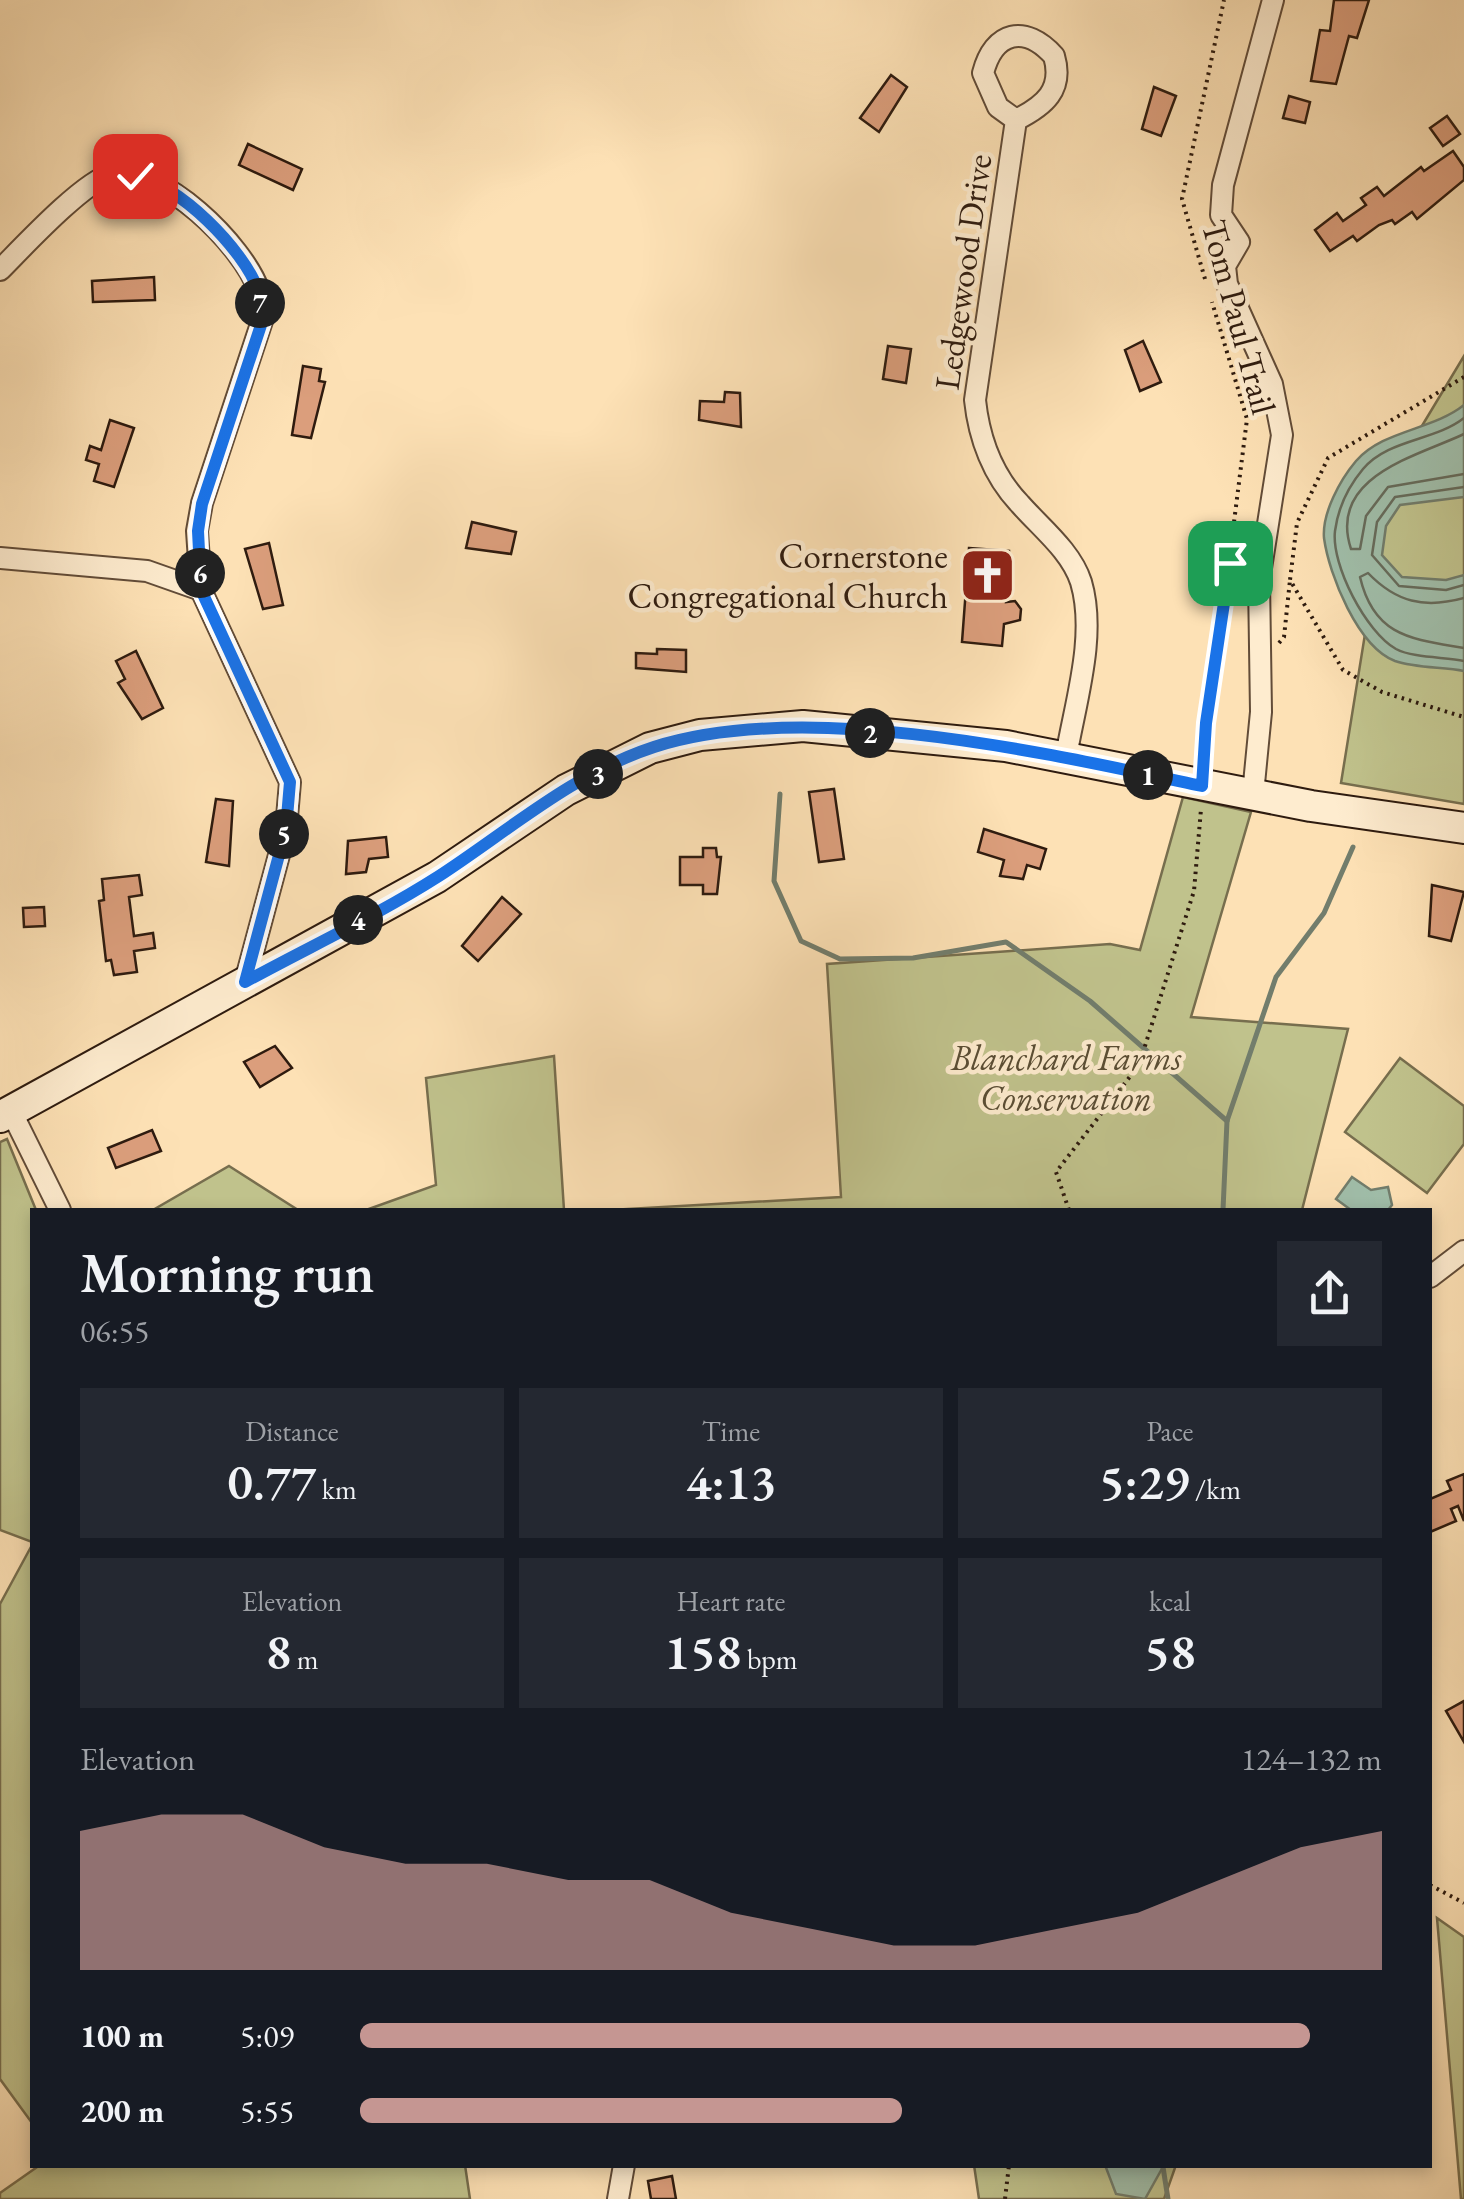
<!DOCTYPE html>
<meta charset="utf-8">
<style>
body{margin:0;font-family:"EB Garamond",serif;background:#242831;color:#f1f3f6;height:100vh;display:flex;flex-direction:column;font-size:38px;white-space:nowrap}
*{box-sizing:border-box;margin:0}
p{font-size:32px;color:#9ea1a6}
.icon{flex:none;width:55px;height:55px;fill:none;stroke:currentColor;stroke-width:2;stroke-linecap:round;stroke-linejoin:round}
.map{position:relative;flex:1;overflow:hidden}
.panel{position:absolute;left:30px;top:1208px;width:1402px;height:960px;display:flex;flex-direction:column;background:#171b24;border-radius:0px;box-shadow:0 5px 15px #0003}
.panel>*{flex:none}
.pin{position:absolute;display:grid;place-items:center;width:85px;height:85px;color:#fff;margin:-42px;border-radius:20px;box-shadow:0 5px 15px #0006}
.km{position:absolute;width:50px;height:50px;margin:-25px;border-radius:50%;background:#222;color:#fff;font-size:28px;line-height:50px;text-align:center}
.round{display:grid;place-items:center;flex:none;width:105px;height:105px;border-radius:0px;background:#242831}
.overview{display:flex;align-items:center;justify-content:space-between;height:170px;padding:0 50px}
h1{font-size:55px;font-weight:600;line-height:75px}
.stats{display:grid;grid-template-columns:repeat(3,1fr);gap:15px;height:170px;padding:10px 50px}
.stats div{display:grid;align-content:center;border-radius:0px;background:#242831;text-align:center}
.stats b{font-size:50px;font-weight:600}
.stats small{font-size:28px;font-weight:400}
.stats p{font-size:28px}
.chart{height:280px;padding:20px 50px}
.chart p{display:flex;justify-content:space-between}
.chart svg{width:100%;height:180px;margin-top:10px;fill:#c59692;opacity:.7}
ul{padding:0 50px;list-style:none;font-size:32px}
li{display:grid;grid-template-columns:160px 120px 1fr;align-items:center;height:75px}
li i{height:25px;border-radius:12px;background:#c59692}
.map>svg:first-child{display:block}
.green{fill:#c0c28c;stroke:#776e4e;stroke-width:2.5}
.water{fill:#a0beaa;stroke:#727d6c;stroke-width:2.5}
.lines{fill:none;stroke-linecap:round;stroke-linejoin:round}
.shore{stroke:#676c5c;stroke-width:2.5}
.stream{stroke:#727d6c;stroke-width:5}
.building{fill:#db9e7c;stroke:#2e1b0f;stroke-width:2.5}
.minor-casing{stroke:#624c38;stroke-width:24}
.secondary-casing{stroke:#2e1b0f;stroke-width:34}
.path{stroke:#2e1b0f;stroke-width:4;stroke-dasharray:2.5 5;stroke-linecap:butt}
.minor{stroke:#feeccf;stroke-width:20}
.secondary{stroke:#feeccf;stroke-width:30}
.route-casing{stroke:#fff;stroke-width:20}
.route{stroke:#1a73e8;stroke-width:12}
.labels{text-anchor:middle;stroke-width:9;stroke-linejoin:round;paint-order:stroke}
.street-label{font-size:35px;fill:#2e1b0f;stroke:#feeccf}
.poi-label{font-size:35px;fill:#2e1b0f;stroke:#feeccf;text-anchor:end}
.park-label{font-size:35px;font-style:italic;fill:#5a4d34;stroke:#feeccf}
</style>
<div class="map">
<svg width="1464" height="2199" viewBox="0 0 1464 2199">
<rect width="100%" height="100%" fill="#fde1b5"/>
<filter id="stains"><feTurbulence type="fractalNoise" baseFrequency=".002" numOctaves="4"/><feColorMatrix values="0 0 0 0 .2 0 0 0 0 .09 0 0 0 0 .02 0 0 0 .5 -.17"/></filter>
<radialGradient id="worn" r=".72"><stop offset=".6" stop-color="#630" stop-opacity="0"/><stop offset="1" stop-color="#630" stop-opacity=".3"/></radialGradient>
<!-- green -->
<g class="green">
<polygon points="1464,356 1464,804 1341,783 1390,479"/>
<polygon points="1183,797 1251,812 1191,1017 1348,1029 1302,1210 610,1210 841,1197 827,964 1110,944 1140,950"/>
<polygon points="554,1056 564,1210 366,1210 436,1185 426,1078"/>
<polygon points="1400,1058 1464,1106 1464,1144 1427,1193 1345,1132"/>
<polygon points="7,1139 36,1210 32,1542 0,1530 0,1142"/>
<polygon points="229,1166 298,1210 153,1210"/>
<polygon points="32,1545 32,2123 0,2079 0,1604"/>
<polygon points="1437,1918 1464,1937 1464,2199 1461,2199"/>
<polygon points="40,2165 465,2165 470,2199 0,2199 0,2193"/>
<polygon points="974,2165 1176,2165 1164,2199 979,2199"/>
</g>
<!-- water -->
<g class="water">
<path d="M1464,405v92l-64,8 -14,21 -4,29 20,22 44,3 18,-5v96c-21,-4 -49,-3 -69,-10 -37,-14 -66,-86 -71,-123 -2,-25 16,-58 32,-77 27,-31 77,-31 108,-56z"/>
<polygon points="1352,1177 1371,1190 1388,1187 1392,1205 1388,1210 1351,1210 1336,1199"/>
<polygon points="1105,2165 1164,2165 1145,2199 1116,2194"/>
</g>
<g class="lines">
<!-- shore -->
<g class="shore">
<path d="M1464,418c-29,23 -76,21 -101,51 -15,18 -25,39 -28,62 -4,34 31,101 61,118 17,9 49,8 68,12"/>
<path d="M1464,434c-46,22 -137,42 -113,115h9l6,-33 22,-29 76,-13"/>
<polyline points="1464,487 1395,497 1377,522 1372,555 1399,586 1446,590 1464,585"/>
<path d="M1464,598c-40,11 -68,4 -96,-25l-8,4c14,60 52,62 104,71"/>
</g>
<!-- stream -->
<g class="stream">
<polyline points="780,794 774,881 801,941 840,959 913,958 1006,942 1090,1001 1227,1121"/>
<polyline points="1223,1210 1227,1121 1276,977 1324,913 1353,847"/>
<polyline points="1163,2167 1168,2199"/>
</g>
</g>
<!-- building -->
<g class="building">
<polygon points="1334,0 1369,0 1357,38 1349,36 1336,84 1311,81 1320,30 1330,31"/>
<polygon points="891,75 907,87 879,132 860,118"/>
<polygon points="1154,87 1176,96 1161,136 1142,129"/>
<polygon points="1289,96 1310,102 1305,123 1283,118"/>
<polygon points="1447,116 1460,134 1443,146 1430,128"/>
<polygon points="248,144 302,169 293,190 239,165"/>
<polygon points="1453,151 1464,167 1464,180 1417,219 1412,212 1395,224 1392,220 1379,225 1357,241 1353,236 1330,251 1315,230 1337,213 1343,221 1366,205 1361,198 1377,187 1384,196 1421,167 1424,171"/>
<polygon points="154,277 155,300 93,302 92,281"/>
<polygon points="1143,341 1161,382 1140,391 1125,350"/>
<polygon points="888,346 911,349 906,383 883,379"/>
<polygon points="303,366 321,369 319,381 325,382 311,438 292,435"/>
<polygon points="725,392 740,393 741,427 699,420 700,401 724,402"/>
<polygon points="110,420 134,428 114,487 94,481 99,464 86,460 90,446 101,450"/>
<polygon points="472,522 516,532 511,554 466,548"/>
<polygon points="269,543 283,605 263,609 245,549"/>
<polygon points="969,548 1009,551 1006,602 1015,601 1021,609 1020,620 1004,624 1002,646 962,642"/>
<polygon points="657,649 686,650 686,672 636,668 636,653 657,654"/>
<polygon points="136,651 163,708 142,719 118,683 125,679 116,661"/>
<polygon points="834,789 844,859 819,862 809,792"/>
<polygon points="216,799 233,801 229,866 206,862"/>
<polygon points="984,829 1046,849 1040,869 1027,865 1023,879 1000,876 1004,860 978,852"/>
<polygon points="386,837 388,857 369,859 366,872 346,874 348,841"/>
<polygon points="703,848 716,848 717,857 721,857 717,894 703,894 703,885 680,885 680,857 703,857"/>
<polygon points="139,875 142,895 129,897 134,936 153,933 155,948 134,951 137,972 114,975 111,960 106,961 99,901 104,900 102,879"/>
<polygon points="1432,885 1464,892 1451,941 1429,936"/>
<polygon points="502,897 521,914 478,961 462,946"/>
<polygon points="44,907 45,926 24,927 23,908"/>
<polygon points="275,1046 292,1068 260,1087 244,1062"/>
<polygon points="152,1130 161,1151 116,1168 108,1148"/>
<polygon points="1464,1474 1464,1521 1458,1506 1451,1509 1456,1521 1430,1532 1430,1499 1451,1490 1447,1481"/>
<polygon points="1464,1701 1464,1742 1446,1711"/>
<polygon points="672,2176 676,2199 651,2199 648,2181"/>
</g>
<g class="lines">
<defs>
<g id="minor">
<path d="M1016,120l-18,-13 -15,-34c11,-42 42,-49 71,-17 10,34 -10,50 -38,64l-41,280c4,38 18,76 45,104 21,24 51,47 61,78 16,54 -6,121 -15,175"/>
<path d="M0,270c22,-22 83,-88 110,-95 51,-12 134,71 149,116 3,9 2,21 3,30l-60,182 -5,28 4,59 89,192 -4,47 -41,153"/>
<polyline points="0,558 147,571 201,590"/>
<polyline points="1253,794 1261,712 1259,581 1282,435 1272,384 1227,284 1225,266 1239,242 1221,215 1223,185 1273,0"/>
<polyline points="11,1111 60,1210"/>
<polyline points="1430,1277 1464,1251"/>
<polyline points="618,2199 624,2165"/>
</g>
<polyline id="secondary" points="0,1117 437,877 566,790 650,748 700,735 803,726 1006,746 1311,806 1464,828"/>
</defs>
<!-- minor casing -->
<use href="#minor" class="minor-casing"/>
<!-- secondary casing -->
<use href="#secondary" class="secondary-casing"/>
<!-- path -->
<g class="path">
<polyline points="1205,279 1182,199 1224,0"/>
<polyline points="1464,377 1328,458 1297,523 1290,580 1343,670 1382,692 1464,717"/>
<polyline points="1279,643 1284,637 1290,580"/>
<polyline points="1204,760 1247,419 1212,302"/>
<polyline points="1069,1210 1056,1172 1139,1065 1194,891 1201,809"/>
<polyline points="1430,1885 1464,1903"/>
<polyline points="1005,2199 1009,2165"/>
</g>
<!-- minor -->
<use href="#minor" class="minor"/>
<!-- secondary -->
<use href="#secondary" class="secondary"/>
</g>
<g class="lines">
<defs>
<path id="route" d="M135,176c43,7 109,74 123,114 3,10 3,22 4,32l-60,182 -4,27 3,59 89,192 -4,47 -41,153c64,-35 133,-67 194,-106 69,-45 135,-103 215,-129 153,-49 392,6 548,39l4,-63 24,-160"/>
</defs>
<!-- route casing -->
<use href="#route" class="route-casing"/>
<!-- route -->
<use href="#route" class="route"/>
</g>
<!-- icons -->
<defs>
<symbol id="church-square" viewBox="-11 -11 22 22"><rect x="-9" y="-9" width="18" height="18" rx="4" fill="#8f2418" stroke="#feeccf"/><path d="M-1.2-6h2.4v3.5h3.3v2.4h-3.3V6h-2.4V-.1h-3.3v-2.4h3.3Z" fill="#fff"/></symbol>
</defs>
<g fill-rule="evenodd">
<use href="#church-square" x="956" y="544" width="63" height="63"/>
</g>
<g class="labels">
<!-- street labels -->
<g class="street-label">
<text transform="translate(963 272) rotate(-82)" y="12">Ledgewood Drive</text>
<text transform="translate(1239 317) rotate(75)" y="12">Tom Paul Trail</text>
</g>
<!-- poi labels -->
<g class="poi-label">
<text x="948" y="568">Cornerstone<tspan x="948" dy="40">Congregational Church</tspan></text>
</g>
<!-- park labels -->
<g class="park-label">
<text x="1066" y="1070">Blanchard Farms<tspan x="1066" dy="40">Conservation</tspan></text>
</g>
</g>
<rect width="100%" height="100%" filter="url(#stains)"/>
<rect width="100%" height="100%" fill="url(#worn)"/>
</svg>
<div class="pin" style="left:1230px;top:563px;background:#1e9e55"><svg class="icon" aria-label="arrive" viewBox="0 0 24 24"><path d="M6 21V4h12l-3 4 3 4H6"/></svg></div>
<div class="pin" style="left:135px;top:176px;background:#d93025"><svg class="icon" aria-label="check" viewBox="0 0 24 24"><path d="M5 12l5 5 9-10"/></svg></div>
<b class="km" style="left:1148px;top:775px">1</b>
<b class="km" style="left:870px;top:733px">2</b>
<b class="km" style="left:598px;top:774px">3</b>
<b class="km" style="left:358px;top:920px">4</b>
<b class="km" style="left:284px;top:834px">5</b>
<b class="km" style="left:200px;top:573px">6</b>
<b class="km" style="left:260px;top:303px">7</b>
<section class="panel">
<div class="overview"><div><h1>Morning run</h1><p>06:55</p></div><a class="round"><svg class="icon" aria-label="share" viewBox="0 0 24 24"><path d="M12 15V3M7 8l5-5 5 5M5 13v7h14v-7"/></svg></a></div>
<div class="stats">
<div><p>Distance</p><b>0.77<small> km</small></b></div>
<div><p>Time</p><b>4:13</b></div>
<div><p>Pace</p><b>5:29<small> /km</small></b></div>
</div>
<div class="stats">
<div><p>Elevation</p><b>8<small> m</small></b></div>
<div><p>Heart rate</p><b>158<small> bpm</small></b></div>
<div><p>kcal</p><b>58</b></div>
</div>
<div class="chart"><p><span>Elevation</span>124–132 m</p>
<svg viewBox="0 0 160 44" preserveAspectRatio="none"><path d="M0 44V10L10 6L20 6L30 14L40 18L50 18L60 22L70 22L80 30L90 34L100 38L110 38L120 34L130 30L140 22L150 14L160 10V44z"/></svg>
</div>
<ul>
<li><b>100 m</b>5:09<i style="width:93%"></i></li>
<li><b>200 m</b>5:55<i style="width:53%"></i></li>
</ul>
</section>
</div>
